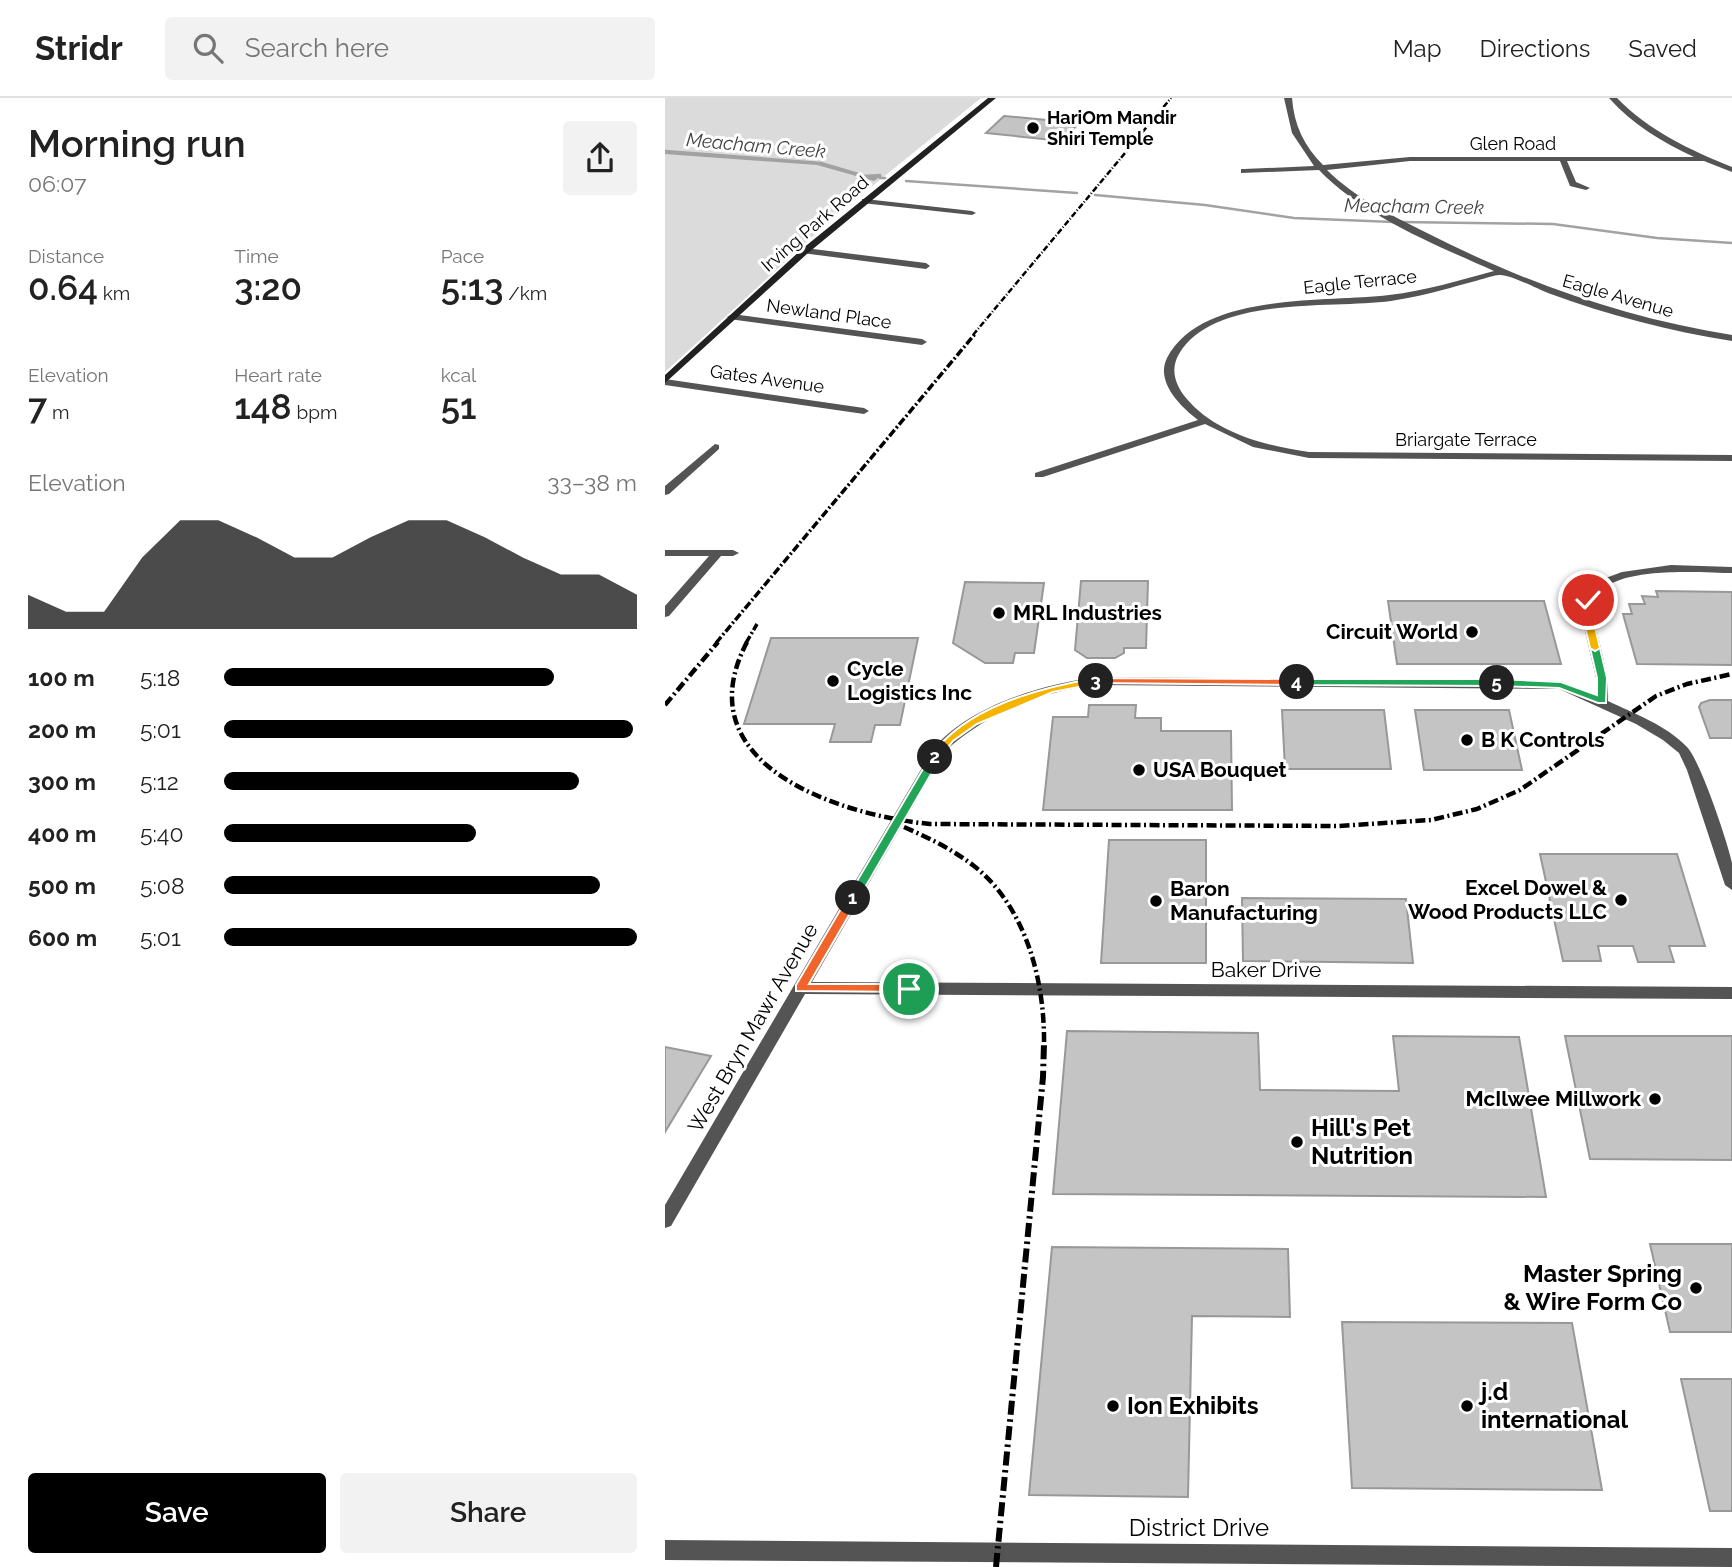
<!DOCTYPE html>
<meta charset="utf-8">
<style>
body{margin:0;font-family:Raleway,sans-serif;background:#f2f2f2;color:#222;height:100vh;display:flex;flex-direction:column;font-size:26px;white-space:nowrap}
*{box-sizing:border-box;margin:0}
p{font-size:23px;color:#767676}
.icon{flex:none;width:38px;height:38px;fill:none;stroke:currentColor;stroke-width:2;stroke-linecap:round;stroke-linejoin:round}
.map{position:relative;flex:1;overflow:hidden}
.panel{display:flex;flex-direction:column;background:#fff;width:665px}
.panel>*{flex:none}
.pin{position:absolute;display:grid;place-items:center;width:60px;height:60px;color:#fff;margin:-30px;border:4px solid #fff;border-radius:50%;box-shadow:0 2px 7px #0007}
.km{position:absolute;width:35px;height:35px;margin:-18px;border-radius:50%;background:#222;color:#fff;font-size:19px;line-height:35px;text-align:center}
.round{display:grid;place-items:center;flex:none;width:74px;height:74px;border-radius:7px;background:#f2f2f2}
.summary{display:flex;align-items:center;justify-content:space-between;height:119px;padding:0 28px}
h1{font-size:38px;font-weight:600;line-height:52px}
.stats{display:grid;grid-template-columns:repeat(3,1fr);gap:10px;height:119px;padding:7px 28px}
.stats div{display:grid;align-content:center}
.stats b{font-size:35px;font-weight:600}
.stats small{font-size:19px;font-weight:400}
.stats p{font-size:19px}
.chart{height:196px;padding:14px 28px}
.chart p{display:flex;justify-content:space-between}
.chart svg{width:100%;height:126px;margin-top:7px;fill:#000;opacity:.7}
.button{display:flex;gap:14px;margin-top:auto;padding:14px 28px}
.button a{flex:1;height:80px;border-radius:7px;background:#000;color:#fff;font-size:28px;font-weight:600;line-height:80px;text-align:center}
.button a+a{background:#f2f2f2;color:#222}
ul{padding:0 28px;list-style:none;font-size:23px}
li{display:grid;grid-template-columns:112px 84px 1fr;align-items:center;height:52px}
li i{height:18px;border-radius:9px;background:#000}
header{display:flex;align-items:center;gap:42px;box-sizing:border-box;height:98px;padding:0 35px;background:#fff;border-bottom:2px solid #e0e0e0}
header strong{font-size:33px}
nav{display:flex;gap:38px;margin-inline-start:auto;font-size:24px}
.search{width:490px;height:63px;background:#f2f2f2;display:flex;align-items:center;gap:18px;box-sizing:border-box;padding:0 24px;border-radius:7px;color:#767676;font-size:26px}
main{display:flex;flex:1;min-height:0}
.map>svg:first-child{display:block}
.green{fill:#dbdbdb}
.water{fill:#a2a2a2}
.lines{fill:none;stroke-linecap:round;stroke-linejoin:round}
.stream{stroke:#a2a2a2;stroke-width:2.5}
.building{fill:#c4c4c4;stroke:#989898;stroke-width:2}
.street{fill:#545454;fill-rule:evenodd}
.secondary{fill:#212121;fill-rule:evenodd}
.rail-far3{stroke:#000;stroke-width:2.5;stroke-dasharray:6 2 1 2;stroke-linecap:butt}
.rail-far2{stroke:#000;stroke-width:3.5;stroke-dasharray:8 2.5 2 2.5;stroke-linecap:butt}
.rail-far1{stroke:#000;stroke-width:4.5;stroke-dasharray:10 3.5 2 3.5;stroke-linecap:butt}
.rail{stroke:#000;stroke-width:6;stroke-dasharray:14 4.5 2.5 4.5;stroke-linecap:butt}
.split-1{fill:#f0652b;stroke:#fff;stroke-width:2}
.split-2{fill:#22a559;stroke:#fff;stroke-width:2}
.split-3{fill:#f5b400;stroke:#fff;stroke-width:2}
.split-4{fill:#f0652b;stroke:#fff;stroke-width:2}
.split-5{fill:#22a559;stroke:#fff;stroke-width:2}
.split-6{fill:#22a559;stroke:#fff;stroke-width:2}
.split-7{fill:#f5b400;stroke:#fff;stroke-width:2}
.poi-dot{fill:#000;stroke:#fff;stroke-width:2.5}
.labels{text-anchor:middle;stroke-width:6;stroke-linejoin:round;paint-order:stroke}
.far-poi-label{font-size:18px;font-weight:bold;fill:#000;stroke:#fff;text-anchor:start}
.far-street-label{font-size:18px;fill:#000;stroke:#fff}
.far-water-label{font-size:19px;font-style:italic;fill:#434343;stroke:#fff}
.poi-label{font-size:21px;font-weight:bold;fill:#000;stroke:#fff;text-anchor:start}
.street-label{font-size:21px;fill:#000;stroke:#fff}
.near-poi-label{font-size:24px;font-weight:bold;fill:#000;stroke:#fff;text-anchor:start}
.near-street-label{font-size:24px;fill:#000;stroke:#fff}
</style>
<header>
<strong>Stridr</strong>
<div class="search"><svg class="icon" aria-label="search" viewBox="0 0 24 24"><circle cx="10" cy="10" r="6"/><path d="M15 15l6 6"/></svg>Search here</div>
<nav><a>Map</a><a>Directions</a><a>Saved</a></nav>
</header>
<main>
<section class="panel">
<div class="summary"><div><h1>Morning run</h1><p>06:07</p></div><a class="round"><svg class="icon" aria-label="share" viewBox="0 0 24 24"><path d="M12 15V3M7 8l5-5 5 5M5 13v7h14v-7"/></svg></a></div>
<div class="stats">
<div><p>Distance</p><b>0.64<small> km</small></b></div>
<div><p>Time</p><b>3:20</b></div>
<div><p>Pace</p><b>5:13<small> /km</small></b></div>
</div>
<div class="stats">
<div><p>Elevation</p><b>7<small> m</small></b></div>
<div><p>Heart rate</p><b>148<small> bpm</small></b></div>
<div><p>kcal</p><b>51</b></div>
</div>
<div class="chart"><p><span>Elevation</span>33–38 m</p>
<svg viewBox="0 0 160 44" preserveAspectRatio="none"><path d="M0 44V32L10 38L20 38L30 19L40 6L50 6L60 12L70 19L80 19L90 12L100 6L110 6L120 12L130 19L140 25L150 25L160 32V44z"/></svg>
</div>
<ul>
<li><b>100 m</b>5:18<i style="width:80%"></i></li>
<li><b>200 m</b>5:01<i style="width:99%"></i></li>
<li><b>300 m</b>5:12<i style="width:86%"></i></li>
<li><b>400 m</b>5:40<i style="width:61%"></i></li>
<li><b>500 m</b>5:08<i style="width:91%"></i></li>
<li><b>600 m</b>5:01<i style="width:100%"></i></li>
</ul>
<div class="button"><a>Save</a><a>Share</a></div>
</section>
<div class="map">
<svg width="1067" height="1469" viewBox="0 0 1067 1469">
<rect width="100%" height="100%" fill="#fff"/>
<!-- green -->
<polygon class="green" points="0,0 316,0 169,119 0,274"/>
<!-- water -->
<polygon class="water" points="0,53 156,65 200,78 216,78 209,83 152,67 0,56"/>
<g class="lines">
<!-- stream -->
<g class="stream">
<polyline points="0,53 156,65 200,78 215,77 215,80 220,80"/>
<polyline points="241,83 412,95"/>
<polyline points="430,97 540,107 629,120 728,124"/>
<polyline points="737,124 888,126 992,140 1067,145"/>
</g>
</g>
<!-- building -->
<g class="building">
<polygon points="339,18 414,25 397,43 321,35"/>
<polygon points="416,483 483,483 481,550 459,550 459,555 450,560 422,560 410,552"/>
<polygon points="300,484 379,485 369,555 350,555 348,565 320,565 288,545"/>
<polygon points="991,493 1067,494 1067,567 972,566 958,516 967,516 964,506 980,506 977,498 993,499"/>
<polygon points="723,503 879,503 896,566 732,566"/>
<polygon points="106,540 253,540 235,627 210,627 206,644 165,644 170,626 79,626"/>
<polygon points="1067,602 1067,640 1045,640 1034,609 1036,605 1045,602"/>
<polygon points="424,607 471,607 470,620 496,620 496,633 566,633 567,712 378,712 388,619 423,619"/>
<polygon points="617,612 719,612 726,671 620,671"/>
<polygon points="750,612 844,612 857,672 759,672"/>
<polygon points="444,742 541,742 541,865 436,865"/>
<polygon points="875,756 1012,756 1040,848 1004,848 1009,864 973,864 968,848 933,848 936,863 898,863"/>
<polygon points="577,800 741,801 748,865 578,863"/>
<polygon points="402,933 593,935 595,992 734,993 728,938 854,939 881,1099 388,1096"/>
<polygon points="900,938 1067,938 1067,1062 925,1061"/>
<polygon points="0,949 46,958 0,1034"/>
<polygon points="985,1146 1067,1146 1067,1234 1005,1234"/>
<polygon points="387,1149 623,1151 625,1219 527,1218 523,1399 364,1397"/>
<polygon points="677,1224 907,1225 937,1392 687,1390"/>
<polygon points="1016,1281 1067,1281 1067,1413 1045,1413"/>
</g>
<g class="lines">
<!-- street -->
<g class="street">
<path d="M619,0h8c2,27 12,48 31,67l87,-8h284c-32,-15 -61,-32 -85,-59h8c32,33 73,52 115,69v5l-28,-11h-137l9,21 14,6 -4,2 -16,-4 -10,-25h-150l-83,9c27,27 64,45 98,62 98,50 199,86 307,103v6c-63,-10 -124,-26 -184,-48 -11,-4 -38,-19 -49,-18 -10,1 -21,6 -31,8 -25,7 -51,14 -77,18 -60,8 -177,-6 -212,53 -9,15 -4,31 7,44 29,35 80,48 123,54l423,3v6l-423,-3 -56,-11 -48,-23 -162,53h-8v-4l163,-53c-17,-13 -43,-38 -31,-62 35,-67 158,-55 222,-63 36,-4 71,-15 105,-24 -58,-26 -131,-55 -175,-101l-78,3v-4h3l70,-3 -22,-33z"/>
<polygon points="200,101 307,113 311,115 307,117 197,105 197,101"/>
<polygon points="140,150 261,165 265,168 261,171 137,155 136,153"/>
<polygon points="67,216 257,241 262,244 257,247 64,221 62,219"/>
<polygon points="0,281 199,310 204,313 199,316 0,287"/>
<polygon points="50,346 54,347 54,351 4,396 0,397 0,388"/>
<polygon points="0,452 68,452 74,455 68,458 56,458 4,518 0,519 0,508 44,458 0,458"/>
<path d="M1006,467l61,2v6c-31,0 -140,-11 -140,38 0,7 4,15 5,21 6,24 12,46 11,69 27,13 58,24 79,46 13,13 41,96 45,116 0,8 0,18 0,27l-7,-5 -38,-115 -8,-17 -16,-13 -27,-16 -77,-35 -461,-4c-56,6 -111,28 -153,66l-133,231 920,5v12l-927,-5 -134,232 -6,2v-23l268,-456c35,-43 112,-66 165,-72l463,4 35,15v-18l-16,-68 8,-17 15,-14 19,-7z"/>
<polygon points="0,1442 1067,1450 1067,1469 0,1462"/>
</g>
<!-- secondary -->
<polygon class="secondary" points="323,0 331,0 143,155 0,285 0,277 137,151"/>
<!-- rail-far3 -->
<polyline class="rail-far3" points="308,237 506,0"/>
<!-- rail-far2 -->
<g class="rail-far2">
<polyline points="51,545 310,236"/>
<polyline points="81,545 92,526"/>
</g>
<!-- rail-far1 -->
<g class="rail-far1">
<path d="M82,544c-64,122 91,173 183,182l408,2 93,-6 46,-11 43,-19 136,-94 31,-12 45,-10"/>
<polyline points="0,607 53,544"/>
<path d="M239,729c25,11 48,22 70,39 52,41 71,115 70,179"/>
</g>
<!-- rail -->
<polyline class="rail" points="331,1469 378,979 379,945"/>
</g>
<!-- split-1 -->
<polygon class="split-1" points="188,796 194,800 144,886 244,886 249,888 249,894 131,893 131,887 184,797"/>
<!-- split-2 -->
<polygon class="split-2" points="270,656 276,659 194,800 193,802 184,802 182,800 265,659"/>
<!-- split-3 -->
<path class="split-3" d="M431,580l4,1v4l-47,9 -76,32 -24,17 -14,18 -9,-2c35,-50 108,-69 166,-79z"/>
<!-- split-4 -->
<polygon class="split-4" points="431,580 632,581 637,584 632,587 427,585 427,581"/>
<!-- split-5 -->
<polygon class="split-5" points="628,581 832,581 837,585 832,588 632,587 628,586"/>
<!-- split-6 -->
<polygon class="split-6" points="930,547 935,550 942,580 941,605 933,605 894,590 832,588 827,585 832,581 896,584 932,597 932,580 925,550"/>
<!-- split-7 -->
<polygon class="split-7" points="919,500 928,502 926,512 935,550 930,553 925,550 916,512"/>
<!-- markers -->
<g class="poi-dot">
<circle cx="368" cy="30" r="7"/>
<circle cx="334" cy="515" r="7"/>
<circle cx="807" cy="534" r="7"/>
<circle cx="168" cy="583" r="7"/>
<circle cx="802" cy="642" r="7"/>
<circle cx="474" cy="672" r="7"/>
<circle cx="956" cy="802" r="7"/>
<circle cx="491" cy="803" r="7"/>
<circle cx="990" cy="1001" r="7"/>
<circle cx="632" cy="1044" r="7"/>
<circle cx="1031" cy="1190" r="7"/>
<circle cx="448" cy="1308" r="7"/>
<circle cx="802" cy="1308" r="7"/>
</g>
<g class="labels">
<!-- far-poi labels -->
<g class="far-poi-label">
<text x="382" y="26">HariOm Mandir<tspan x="382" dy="21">Shiri Temple</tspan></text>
</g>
<!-- far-street labels -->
<g class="far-street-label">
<text x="848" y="52">Glen Road</text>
<text transform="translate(150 126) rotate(-41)" y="6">Irving Park Road</text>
<text transform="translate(695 184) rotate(-6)" y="6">Eagle Terrace</text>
<text transform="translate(953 198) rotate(16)" y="6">Eagle Avenue</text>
<text transform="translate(164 216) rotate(8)" y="6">Newland Place</text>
<text transform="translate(102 281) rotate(8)" y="6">Gates Avenue</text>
<text x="801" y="348">Briargate Terrace</text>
</g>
<!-- far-water labels -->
<g class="far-water-label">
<text transform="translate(91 47) rotate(5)" y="7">Meacham Creek</text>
<text transform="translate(749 108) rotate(1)" y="7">Meacham Creek</text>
</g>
<!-- poi labels -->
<g class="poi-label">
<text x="348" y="522">MRL Industries</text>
<text x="793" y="541" text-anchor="end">Circuit World</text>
<text x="182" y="578">Cycle<tspan x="182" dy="24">Logistics Inc</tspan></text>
<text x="816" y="649">B K Controls</text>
<text x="488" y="679">USA Bouquet</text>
<text x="942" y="797" text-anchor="end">Excel Dowel &amp;<tspan x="942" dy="24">Wood Products LLC</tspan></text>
<text x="505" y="798">Baron<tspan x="505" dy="24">Manufacturing</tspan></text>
<text x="976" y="1008" text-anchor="end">McIlwee Millwork</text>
</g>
<!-- street labels -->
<g class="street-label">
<text x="601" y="879">Baker Drive</text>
<text transform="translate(88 930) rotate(-60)" y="7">West Bryn Mawr Avenue</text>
</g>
<!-- near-poi labels -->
<g class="near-poi-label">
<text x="646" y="1038">Hill's Pet<tspan x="646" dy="28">Nutrition</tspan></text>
<text x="1017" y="1184" text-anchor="end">Master Spring<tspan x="1017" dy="28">&amp; Wire Form Co</tspan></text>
<text x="816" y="1302">j.d<tspan x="816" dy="28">international</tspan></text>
<text x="462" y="1316">Ion Exhibits</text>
</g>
<!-- near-street labels -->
<g class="near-street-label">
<text x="534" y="1438">District Drive</text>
</g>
</g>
</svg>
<div class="pin" style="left:244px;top:891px;background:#1e9e55"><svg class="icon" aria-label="arrive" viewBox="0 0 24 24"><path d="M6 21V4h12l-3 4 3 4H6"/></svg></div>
<div class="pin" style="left:923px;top:502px;background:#d93025"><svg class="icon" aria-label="check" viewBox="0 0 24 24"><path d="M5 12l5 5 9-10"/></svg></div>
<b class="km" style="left:188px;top:800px">1</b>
<b class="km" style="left:270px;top:659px">2</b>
<b class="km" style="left:431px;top:583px">3</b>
<b class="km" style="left:632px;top:584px">4</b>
<b class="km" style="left:832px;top:585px">5</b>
</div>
</main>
